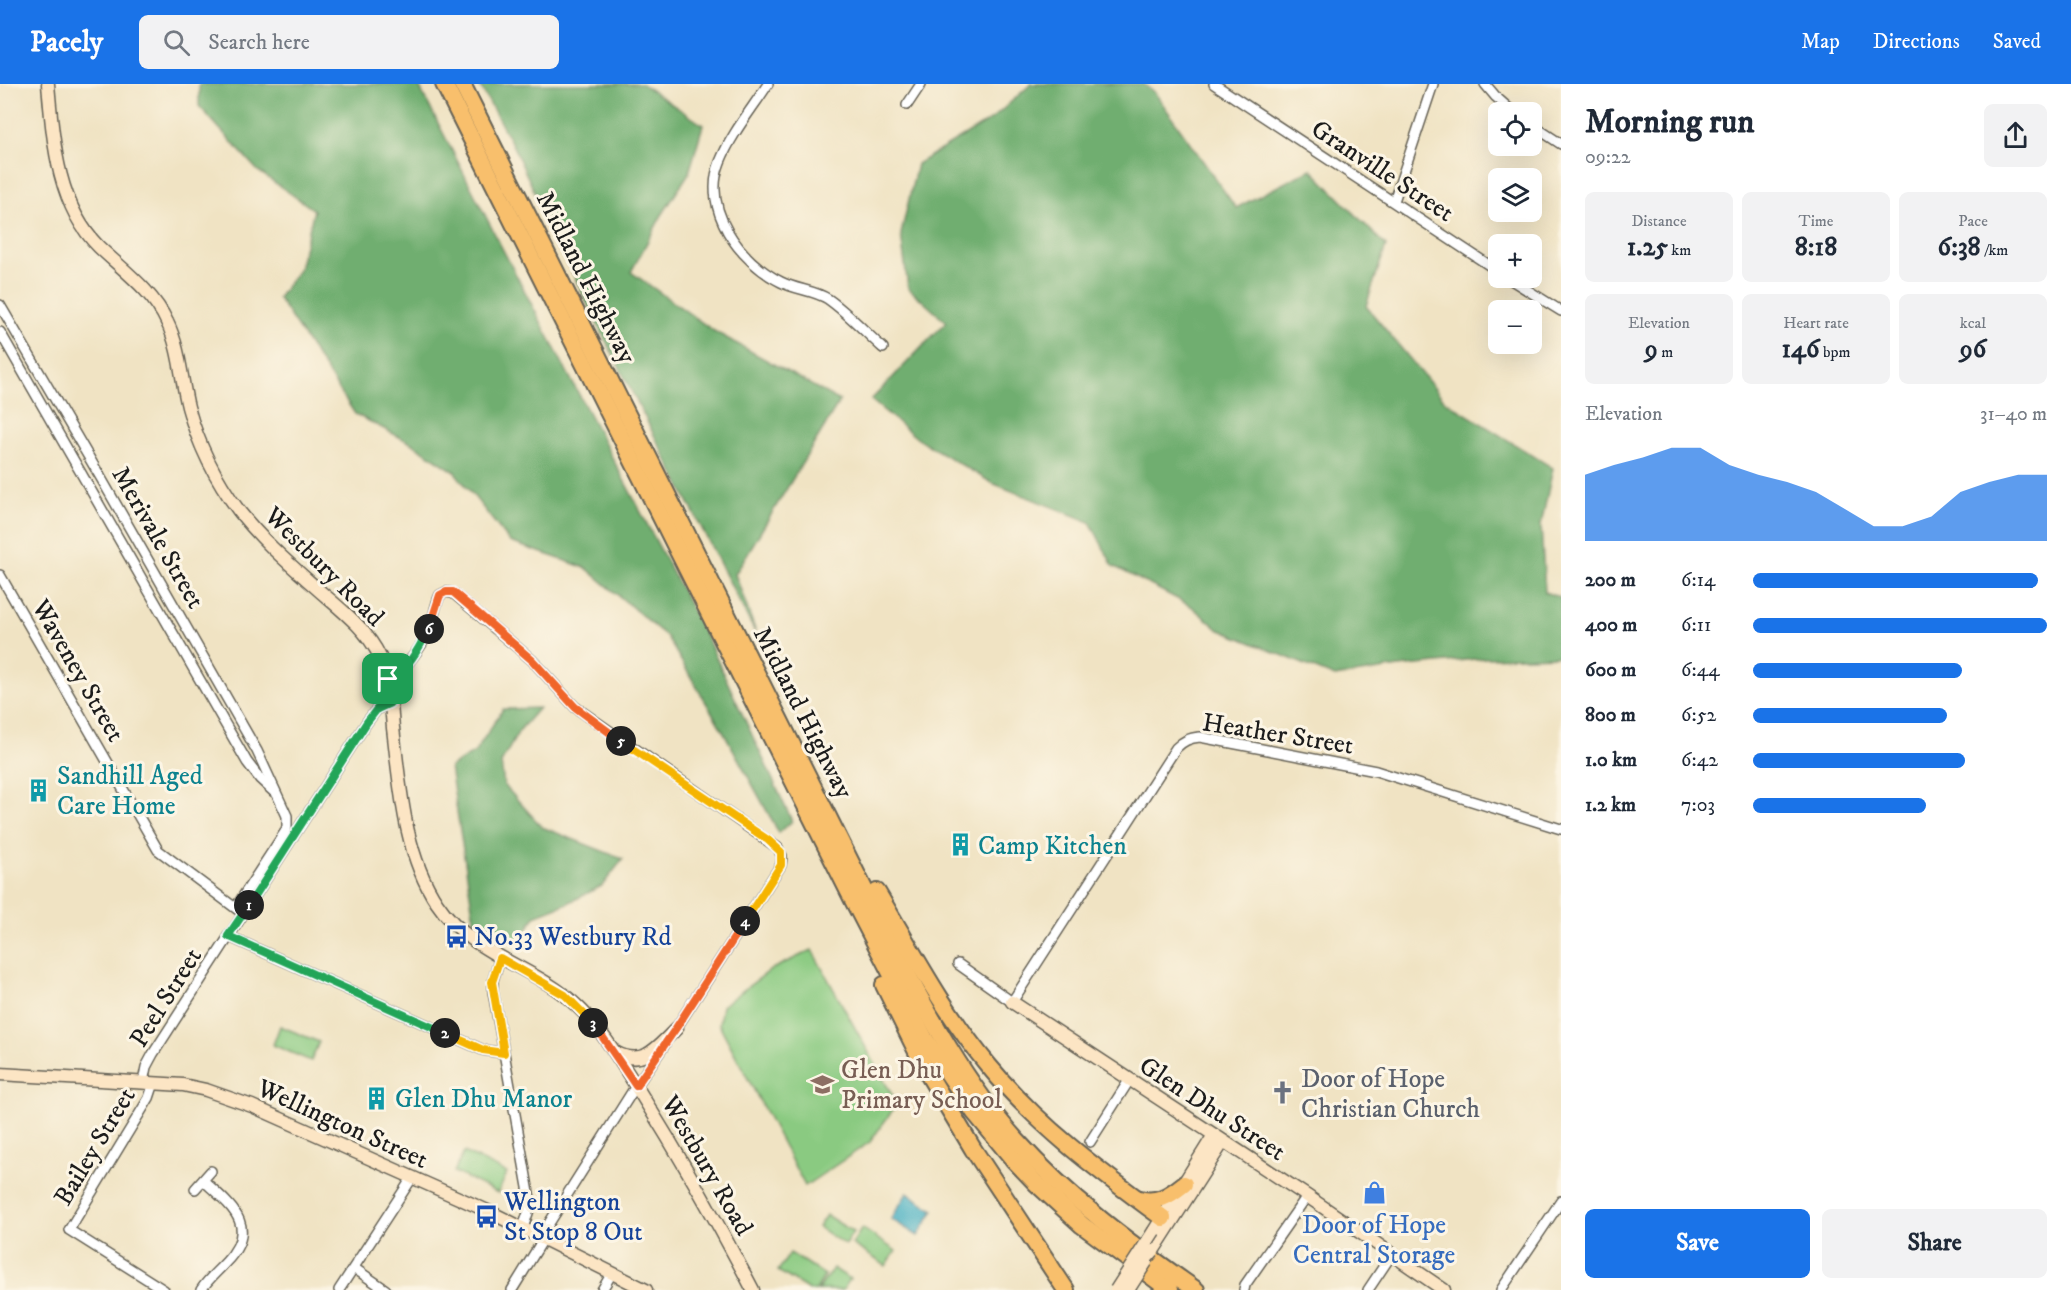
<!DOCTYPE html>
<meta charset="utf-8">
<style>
body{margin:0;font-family:"IM FELL DW Pica",serif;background:#f2f2f3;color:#1f2937;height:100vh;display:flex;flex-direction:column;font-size:22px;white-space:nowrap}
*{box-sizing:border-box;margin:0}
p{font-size:20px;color:#747a83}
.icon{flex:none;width:33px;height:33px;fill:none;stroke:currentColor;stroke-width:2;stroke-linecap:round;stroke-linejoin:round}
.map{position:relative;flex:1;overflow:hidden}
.details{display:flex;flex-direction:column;background:#fff;width:510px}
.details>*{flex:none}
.tools{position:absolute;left:1488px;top:18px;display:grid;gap:12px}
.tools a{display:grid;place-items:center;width:54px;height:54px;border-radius:9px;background:#fff;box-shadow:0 6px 24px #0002;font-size:30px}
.pin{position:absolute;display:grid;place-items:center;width:51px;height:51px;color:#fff;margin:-26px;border-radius:12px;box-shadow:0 3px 9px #0006}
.km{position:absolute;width:30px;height:30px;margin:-15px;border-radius:50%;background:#222;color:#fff;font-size:16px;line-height:30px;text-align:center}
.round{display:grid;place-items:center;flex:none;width:63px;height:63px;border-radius:9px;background:#f2f2f3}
.summary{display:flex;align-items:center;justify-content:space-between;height:102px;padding:0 24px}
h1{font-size:33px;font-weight:700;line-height:45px}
.stats{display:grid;grid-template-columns:repeat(3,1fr);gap:9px;height:102px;padding:6px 24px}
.stats div{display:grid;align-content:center;border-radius:9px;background:#f2f2f3;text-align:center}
.stats b{font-size:26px;font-weight:700}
.stats small{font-size:16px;font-weight:400}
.stats p{font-size:16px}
.chart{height:168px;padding:12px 24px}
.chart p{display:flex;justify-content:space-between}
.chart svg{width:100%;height:108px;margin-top:6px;fill:#1a73e8;opacity:.7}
.primary-button{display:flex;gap:12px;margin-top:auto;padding:12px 24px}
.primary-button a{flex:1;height:69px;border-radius:9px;background:#1a73e8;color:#fff;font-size:24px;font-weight:700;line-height:69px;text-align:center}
.primary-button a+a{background:#f2f2f3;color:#1f2937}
ul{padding:0 24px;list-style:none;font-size:20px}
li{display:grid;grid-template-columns:96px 72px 1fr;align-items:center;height:45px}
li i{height:15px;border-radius:8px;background:#1a73e8}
header{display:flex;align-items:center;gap:36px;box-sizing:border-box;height:84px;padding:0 30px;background:#1a73e8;color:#fff}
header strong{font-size:28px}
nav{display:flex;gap:33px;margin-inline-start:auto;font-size:21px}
.search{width:420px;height:54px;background:#f2f2f3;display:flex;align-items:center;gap:15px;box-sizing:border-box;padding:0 21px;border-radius:9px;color:#747a83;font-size:22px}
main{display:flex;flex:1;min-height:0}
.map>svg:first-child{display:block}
.green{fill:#8aca81;stroke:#53734e;stroke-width:1.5}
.forest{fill:#6fae6f;stroke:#466546;stroke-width:1.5}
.water{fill:#44afc2;stroke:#30666f;stroke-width:1.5}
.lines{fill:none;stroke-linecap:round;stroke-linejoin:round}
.street-casing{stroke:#666256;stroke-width:12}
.secondary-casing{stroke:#666256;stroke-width:15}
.highway-casing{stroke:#666256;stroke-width:20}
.street{stroke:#fff;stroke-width:9}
.secondary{stroke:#fce5c4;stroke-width:12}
.highway{stroke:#f8bf6c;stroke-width:16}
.secondary-bridge-casing{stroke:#666256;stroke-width:15;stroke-linecap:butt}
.secondary-bridge{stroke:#fce5c4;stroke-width:12}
.split-1-casing{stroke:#fff;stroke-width:12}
.split-2-casing{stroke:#fff;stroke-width:12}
.split-3-casing{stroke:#fff;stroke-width:12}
.split-4-casing{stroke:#fff;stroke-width:12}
.split-5-casing{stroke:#fff;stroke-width:12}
.split-6-casing{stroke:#fff;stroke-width:12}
.split-7-casing{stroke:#fff;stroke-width:12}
.split-1{stroke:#22a559;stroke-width:8}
.split-2{stroke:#22a559;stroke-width:8}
.split-3{stroke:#f5b400;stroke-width:8}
.split-4{stroke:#f0652b;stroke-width:8}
.split-5{stroke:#f5b400;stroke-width:8}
.split-6{stroke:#f0652b;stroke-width:8}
.split-7{stroke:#22a559;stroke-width:8}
.labels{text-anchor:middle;stroke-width:6;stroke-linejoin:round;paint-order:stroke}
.street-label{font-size:26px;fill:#1c1c1c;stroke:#fcf5e5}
.culture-label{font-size:26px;fill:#0d838f;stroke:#fcf5e5;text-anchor:start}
.transit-label{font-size:26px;fill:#164399;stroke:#fcf5e5;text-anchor:start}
.education-label{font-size:26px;fill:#785e54;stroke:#fcf5e5;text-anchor:start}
.worship-label{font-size:26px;fill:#5b616d;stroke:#fcf5e5;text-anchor:start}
.shop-label{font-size:26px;fill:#366cbe;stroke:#fcf5e5}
</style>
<header>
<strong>Pacely</strong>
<div class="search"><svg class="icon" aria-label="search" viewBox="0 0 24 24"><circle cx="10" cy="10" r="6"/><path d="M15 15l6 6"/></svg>Search here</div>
<nav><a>Map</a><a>Directions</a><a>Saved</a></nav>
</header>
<main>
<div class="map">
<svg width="1561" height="1206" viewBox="0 0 1561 1206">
<rect width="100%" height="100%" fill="#fcf5e5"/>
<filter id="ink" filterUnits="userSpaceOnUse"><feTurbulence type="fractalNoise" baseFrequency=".0167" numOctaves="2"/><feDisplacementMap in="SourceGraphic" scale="12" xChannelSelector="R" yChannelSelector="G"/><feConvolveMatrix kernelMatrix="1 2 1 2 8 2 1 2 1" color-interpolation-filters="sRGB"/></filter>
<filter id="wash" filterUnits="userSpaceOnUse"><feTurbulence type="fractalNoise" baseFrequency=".008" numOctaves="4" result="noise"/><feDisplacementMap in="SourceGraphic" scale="24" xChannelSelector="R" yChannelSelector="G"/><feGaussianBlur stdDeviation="1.35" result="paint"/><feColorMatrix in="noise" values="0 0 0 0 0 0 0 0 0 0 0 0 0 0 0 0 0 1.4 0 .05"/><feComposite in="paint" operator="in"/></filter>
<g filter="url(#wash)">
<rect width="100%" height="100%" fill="#f0e3c3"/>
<!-- green -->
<g class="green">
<polygon points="812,866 897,1020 870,1058 805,1102 719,940 722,922 772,885"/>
<polygon points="280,942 319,958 311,977 273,961"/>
<polygon points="464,1068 507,1089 498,1109 454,1088"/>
<polygon points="826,1131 853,1148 845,1161 818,1143"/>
<polygon points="862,1144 896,1167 886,1182 852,1160"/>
<polygon points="790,1169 825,1191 816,1206 809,1206 778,1187"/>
<polygon points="833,1184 850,1195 843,1206 818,1206"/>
</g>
<!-- forest -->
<g class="forest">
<polygon points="199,0 418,0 502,164 708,556 792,737 779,749 723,647 667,553 586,484 510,458 454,387 413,360 355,330 278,214 299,185 314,126 258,87 199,22"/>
<polygon points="479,0 642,0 703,41 689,89 662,131 631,188 714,247 840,317 735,490 758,554 592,230 512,60"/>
<polygon points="1031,0 1143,0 1155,9 1236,124 1311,85 1386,162 1366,222 1445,317 1553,384 1541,441 1545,508 1561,514 1561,572 1485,574 1399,583 1335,593 1218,545 1191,522 1113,482 1090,438 992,399 918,355 871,316 946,238 908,204 901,150 917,80 992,35"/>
<polygon points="539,624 519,647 501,679 504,701 542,743 623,775 602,802 568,819 535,832 519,859 475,842 450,683 475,668 503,625"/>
</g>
<!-- water -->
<polygon class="water" points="907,1109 934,1126 918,1152 891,1135"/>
</g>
<g filter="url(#ink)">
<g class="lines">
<defs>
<g id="street">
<path d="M768,0c-16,25 -37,50 -48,78 -19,47 20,100 61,120 16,8 33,8 47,17 20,14 37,33 55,49"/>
<polyline points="1214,0 1498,187"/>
<polyline points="1485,0 1496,13 1513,28"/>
<polyline points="907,21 921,0"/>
<polyline points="1532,41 1561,60"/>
<polyline points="1394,117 1433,0"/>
<polyline points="1508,194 1561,227"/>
<polyline points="0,221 101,394 257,667 287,732 287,743 285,748 236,823"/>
<polyline points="0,248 247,678 260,695 274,708"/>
<polyline points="0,491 158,766 238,826"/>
<path d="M388,595c16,-6 36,-36 42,-51 4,-11 5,-22 10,-33l6,-3 7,1 79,67 43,47 203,141 4,8 -1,9 -108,168"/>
<polyline points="228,852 483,966 504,969"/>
<polyline points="500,874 493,896 493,907 531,1120 523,1144"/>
<path d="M958,880l54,38 164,-254c7,-7 13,-10 24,-11l176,34 185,58"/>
<polyline points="143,998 146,983 153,970 367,638 377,625 391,619"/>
<polyline points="154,999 149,1014 69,1146 164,1206"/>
<polyline points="1090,1058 1130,995"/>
<polyline points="195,1105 211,1087"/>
<polyline points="541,1152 632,1008 665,960"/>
<polyline points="354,1184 386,1206"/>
<path d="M201,1206c8,-12 16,-18 25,-28 34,-36 5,-56 -22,-81"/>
<polyline points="339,1206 412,1094"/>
<polyline points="512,1206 544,1154"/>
<polyline points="602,1206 612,1189"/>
<polyline points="1244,1206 1245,1201 1307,1112"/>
<polyline points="1368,1206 1392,1170"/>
<polyline points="1501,1206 1561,1117"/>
</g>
<g id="secondary">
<path d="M48,0c5,56 9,121 51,163 24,23 54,44 68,75 13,26 14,57 21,85 10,37 28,73 51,104 24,31 54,56 83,82 22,19 45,37 58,64 10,23 11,47 13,71 7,58 11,126 44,175 36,54 97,62 140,103 26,24 45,58 64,88 40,64 77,129 112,196"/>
<polyline points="1012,918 1307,1112 1444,1206"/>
<path d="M615,968c29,16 42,-5 62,-24"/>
<polyline points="0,990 183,1001 206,1006 252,1022 490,1128 646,1206"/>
<polyline points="1154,1147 1214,1051"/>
<polyline points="1153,1167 1223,1058"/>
</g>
<g id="highway">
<polyline points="444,0 854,818 925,955 975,1029 1013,1075 1036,1099 1082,1141 1170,1206"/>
<path d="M462,0l430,861c36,69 73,138 125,196 52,58 115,104 179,149"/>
<path d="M877,808c35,59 67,120 111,173 50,61 111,106 175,153"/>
<polyline points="884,901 927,988 973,1065 1066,1206"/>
<path d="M1136,1114c20,7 33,-2 48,-14"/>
</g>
</defs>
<!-- street casing -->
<use href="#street" class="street-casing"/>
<!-- secondary casing -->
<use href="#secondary" class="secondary-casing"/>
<!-- highway casing -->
<use href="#highway" class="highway-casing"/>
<!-- street -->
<use href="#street" class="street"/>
<!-- secondary -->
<use href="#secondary" class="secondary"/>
<!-- highway -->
<use href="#highway" class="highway"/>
<defs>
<g id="secondary-bridge">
<polyline points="1138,1184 1153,1167"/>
<polyline points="1116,1206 1154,1147"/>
<polyline points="1128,1206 1146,1178"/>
</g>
</defs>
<!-- secondary-bridge casing -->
<use href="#secondary-bridge" class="secondary-bridge-casing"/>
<!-- secondary-bridge -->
<use href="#secondary-bridge" class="secondary-bridge"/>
</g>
</g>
<g class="lines" filter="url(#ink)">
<defs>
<polyline id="split-1" points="249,821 367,638 377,625 390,619 388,595"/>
<polyline id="split-2" points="249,821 228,852 445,949"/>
<polyline id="split-3" points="445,949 483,966 504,969 492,898 500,874 565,911 593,939"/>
<polyline id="split-4" points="593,939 636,1002 676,944 745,837"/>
<polyline id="split-5" points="621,657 768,756 781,768 781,781 745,837"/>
<polyline id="split-6" points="429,545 440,511 446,508 453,508 532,576 575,623 621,657"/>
<path id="split-7" d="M388,595c19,-7 32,-33 41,-50"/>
</defs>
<!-- split-1 casing -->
<use href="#split-1" class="split-1-casing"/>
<!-- split-2 casing -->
<use href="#split-2" class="split-2-casing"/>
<!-- split-3 casing -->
<use href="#split-3" class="split-3-casing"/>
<!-- split-4 casing -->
<use href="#split-4" class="split-4-casing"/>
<!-- split-5 casing -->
<use href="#split-5" class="split-5-casing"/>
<!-- split-6 casing -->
<use href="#split-6" class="split-6-casing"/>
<!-- split-7 casing -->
<use href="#split-7" class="split-7-casing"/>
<!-- split-1 -->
<use href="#split-1" class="split-1"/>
<!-- split-2 -->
<use href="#split-2" class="split-2"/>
<!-- split-3 -->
<use href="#split-3" class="split-3"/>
<!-- split-4 -->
<use href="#split-4" class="split-4"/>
<!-- split-5 -->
<use href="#split-5" class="split-5"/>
<!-- split-6 -->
<use href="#split-6" class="split-6"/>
<!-- split-7 -->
<use href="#split-7" class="split-7"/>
</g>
<!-- icons -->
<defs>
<symbol id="building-bare" viewBox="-9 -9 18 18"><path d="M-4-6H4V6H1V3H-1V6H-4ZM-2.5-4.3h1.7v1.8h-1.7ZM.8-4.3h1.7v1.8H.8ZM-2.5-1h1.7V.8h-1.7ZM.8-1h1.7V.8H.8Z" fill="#0f9aa8" stroke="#fcf5e5" stroke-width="2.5" paint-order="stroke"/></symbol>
<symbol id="bus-bare" viewBox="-9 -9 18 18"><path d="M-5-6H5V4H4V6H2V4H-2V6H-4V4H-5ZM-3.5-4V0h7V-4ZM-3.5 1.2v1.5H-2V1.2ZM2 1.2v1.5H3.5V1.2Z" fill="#1a4fb4" stroke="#fcf5e5" stroke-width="2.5" paint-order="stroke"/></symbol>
<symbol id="school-bare" viewBox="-9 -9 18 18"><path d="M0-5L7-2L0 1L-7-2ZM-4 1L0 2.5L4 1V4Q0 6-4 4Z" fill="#8d6e63" stroke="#fcf5e5" stroke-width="2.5" paint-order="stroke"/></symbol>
<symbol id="church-bare" viewBox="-9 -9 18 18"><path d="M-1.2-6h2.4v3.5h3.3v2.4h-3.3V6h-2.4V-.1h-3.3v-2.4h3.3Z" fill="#6b7280" stroke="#fcf5e5" stroke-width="2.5" paint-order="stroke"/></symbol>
<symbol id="shop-bare" viewBox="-9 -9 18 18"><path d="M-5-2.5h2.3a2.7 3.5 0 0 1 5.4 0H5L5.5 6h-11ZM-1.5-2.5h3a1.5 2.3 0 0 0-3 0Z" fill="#3f7fe0" stroke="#fcf5e5" stroke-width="2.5" paint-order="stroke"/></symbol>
</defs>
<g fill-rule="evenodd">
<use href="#building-bare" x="22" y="690" width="33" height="33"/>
<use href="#building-bare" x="944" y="744" width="33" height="33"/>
<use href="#bus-bare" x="440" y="836" width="33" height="33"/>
<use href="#school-bare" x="806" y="984" width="33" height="33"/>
<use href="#church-bare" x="1266" y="992" width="33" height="33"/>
<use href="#building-bare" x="360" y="998" width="33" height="33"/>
<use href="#shop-bare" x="1358" y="1092" width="33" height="33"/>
<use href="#bus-bare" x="470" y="1116" width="33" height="33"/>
</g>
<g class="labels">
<!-- street labels -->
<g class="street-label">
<text transform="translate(1383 86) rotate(33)" y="9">Granville Street</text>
<text transform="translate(587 193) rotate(63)" y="9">Midland Highway</text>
<text transform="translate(159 453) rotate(60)" y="9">Merivale Street</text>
<text transform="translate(325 482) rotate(45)" y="9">Westbury Road</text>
<text transform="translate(79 586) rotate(60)" y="9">Waveney Street</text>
<text transform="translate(804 628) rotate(63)" y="9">Midland Highway</text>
<text transform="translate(1278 649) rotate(9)" y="9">Heather Street</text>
<text transform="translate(165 913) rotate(-58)" y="9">Peel Street</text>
<text transform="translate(1213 1024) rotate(33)" y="9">Glen Dhu Street</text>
<text transform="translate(343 1039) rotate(24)" y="9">Wellington Street</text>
<text transform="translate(94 1062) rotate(-59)" y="9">Bailey Street</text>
<text transform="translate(708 1081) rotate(60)" y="9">Westbury Road</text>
</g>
<!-- culture labels -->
<g class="culture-label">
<text x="57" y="700">Sandhill Aged<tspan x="57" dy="30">Care Home</tspan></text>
<text x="978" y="770">Camp Kitchen</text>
<text x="395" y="1023">Glen Dhu Manor</text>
</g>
<!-- transit labels -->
<g class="transit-label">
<text x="474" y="861">No.33 Westbury Rd</text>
<text x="504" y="1126">Wellington<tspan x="504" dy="30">St Stop 8 Out</tspan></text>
</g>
<!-- education labels -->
<g class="education-label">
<text x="841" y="994">Glen Dhu<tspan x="841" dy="30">Primary School</tspan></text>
</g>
<!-- worship labels -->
<g class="worship-label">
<text x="1301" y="1003">Door of Hope<tspan x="1301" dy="30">Christian Church</tspan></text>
</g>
<!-- shop labels -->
<g class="shop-label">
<text x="1374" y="1149">Door of Hope<tspan x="1374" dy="30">Central Storage</tspan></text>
</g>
</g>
</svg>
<div class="tools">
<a><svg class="icon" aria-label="locate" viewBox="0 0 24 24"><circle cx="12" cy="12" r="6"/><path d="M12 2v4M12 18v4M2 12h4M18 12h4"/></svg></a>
<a><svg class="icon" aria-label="layers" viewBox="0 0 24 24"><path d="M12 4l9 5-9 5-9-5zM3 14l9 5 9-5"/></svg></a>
<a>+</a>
<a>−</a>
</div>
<div class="pin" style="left:388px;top:595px;background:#1e9e55"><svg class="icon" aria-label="arrive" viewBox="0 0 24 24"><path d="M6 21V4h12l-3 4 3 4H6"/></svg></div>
<b class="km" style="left:249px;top:821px">1</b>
<b class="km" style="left:445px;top:949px">2</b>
<b class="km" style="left:593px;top:939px">3</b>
<b class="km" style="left:745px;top:837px">4</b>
<b class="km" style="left:621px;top:657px">5</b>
<b class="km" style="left:429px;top:545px">6</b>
</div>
<section class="details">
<div class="summary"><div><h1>Morning run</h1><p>09:22</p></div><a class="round"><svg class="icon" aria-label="share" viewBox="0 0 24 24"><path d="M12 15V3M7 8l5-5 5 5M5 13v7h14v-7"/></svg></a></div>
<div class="stats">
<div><p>Distance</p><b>1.25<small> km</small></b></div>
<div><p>Time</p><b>8:18</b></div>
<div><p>Pace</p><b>6:38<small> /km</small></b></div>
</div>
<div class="stats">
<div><p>Elevation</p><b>9<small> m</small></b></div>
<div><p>Heart rate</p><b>146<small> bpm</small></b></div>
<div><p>kcal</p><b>96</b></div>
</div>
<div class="chart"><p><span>Elevation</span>31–40 m</p>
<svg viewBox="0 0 160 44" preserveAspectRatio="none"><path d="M0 44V17L10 13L20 10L30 6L40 6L50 13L60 17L70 20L80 24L90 31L100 38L110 38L120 34L130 24L140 20L150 17L160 17V44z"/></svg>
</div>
<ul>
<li><b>200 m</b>6:14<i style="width:97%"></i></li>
<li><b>400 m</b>6:11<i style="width:100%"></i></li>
<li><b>600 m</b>6:44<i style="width:71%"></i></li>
<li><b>800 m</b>6:52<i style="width:66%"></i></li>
<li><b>1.0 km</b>6:42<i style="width:72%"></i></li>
<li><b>1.2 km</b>7:03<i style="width:59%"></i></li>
</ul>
<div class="primary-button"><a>Save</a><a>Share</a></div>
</section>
</main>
